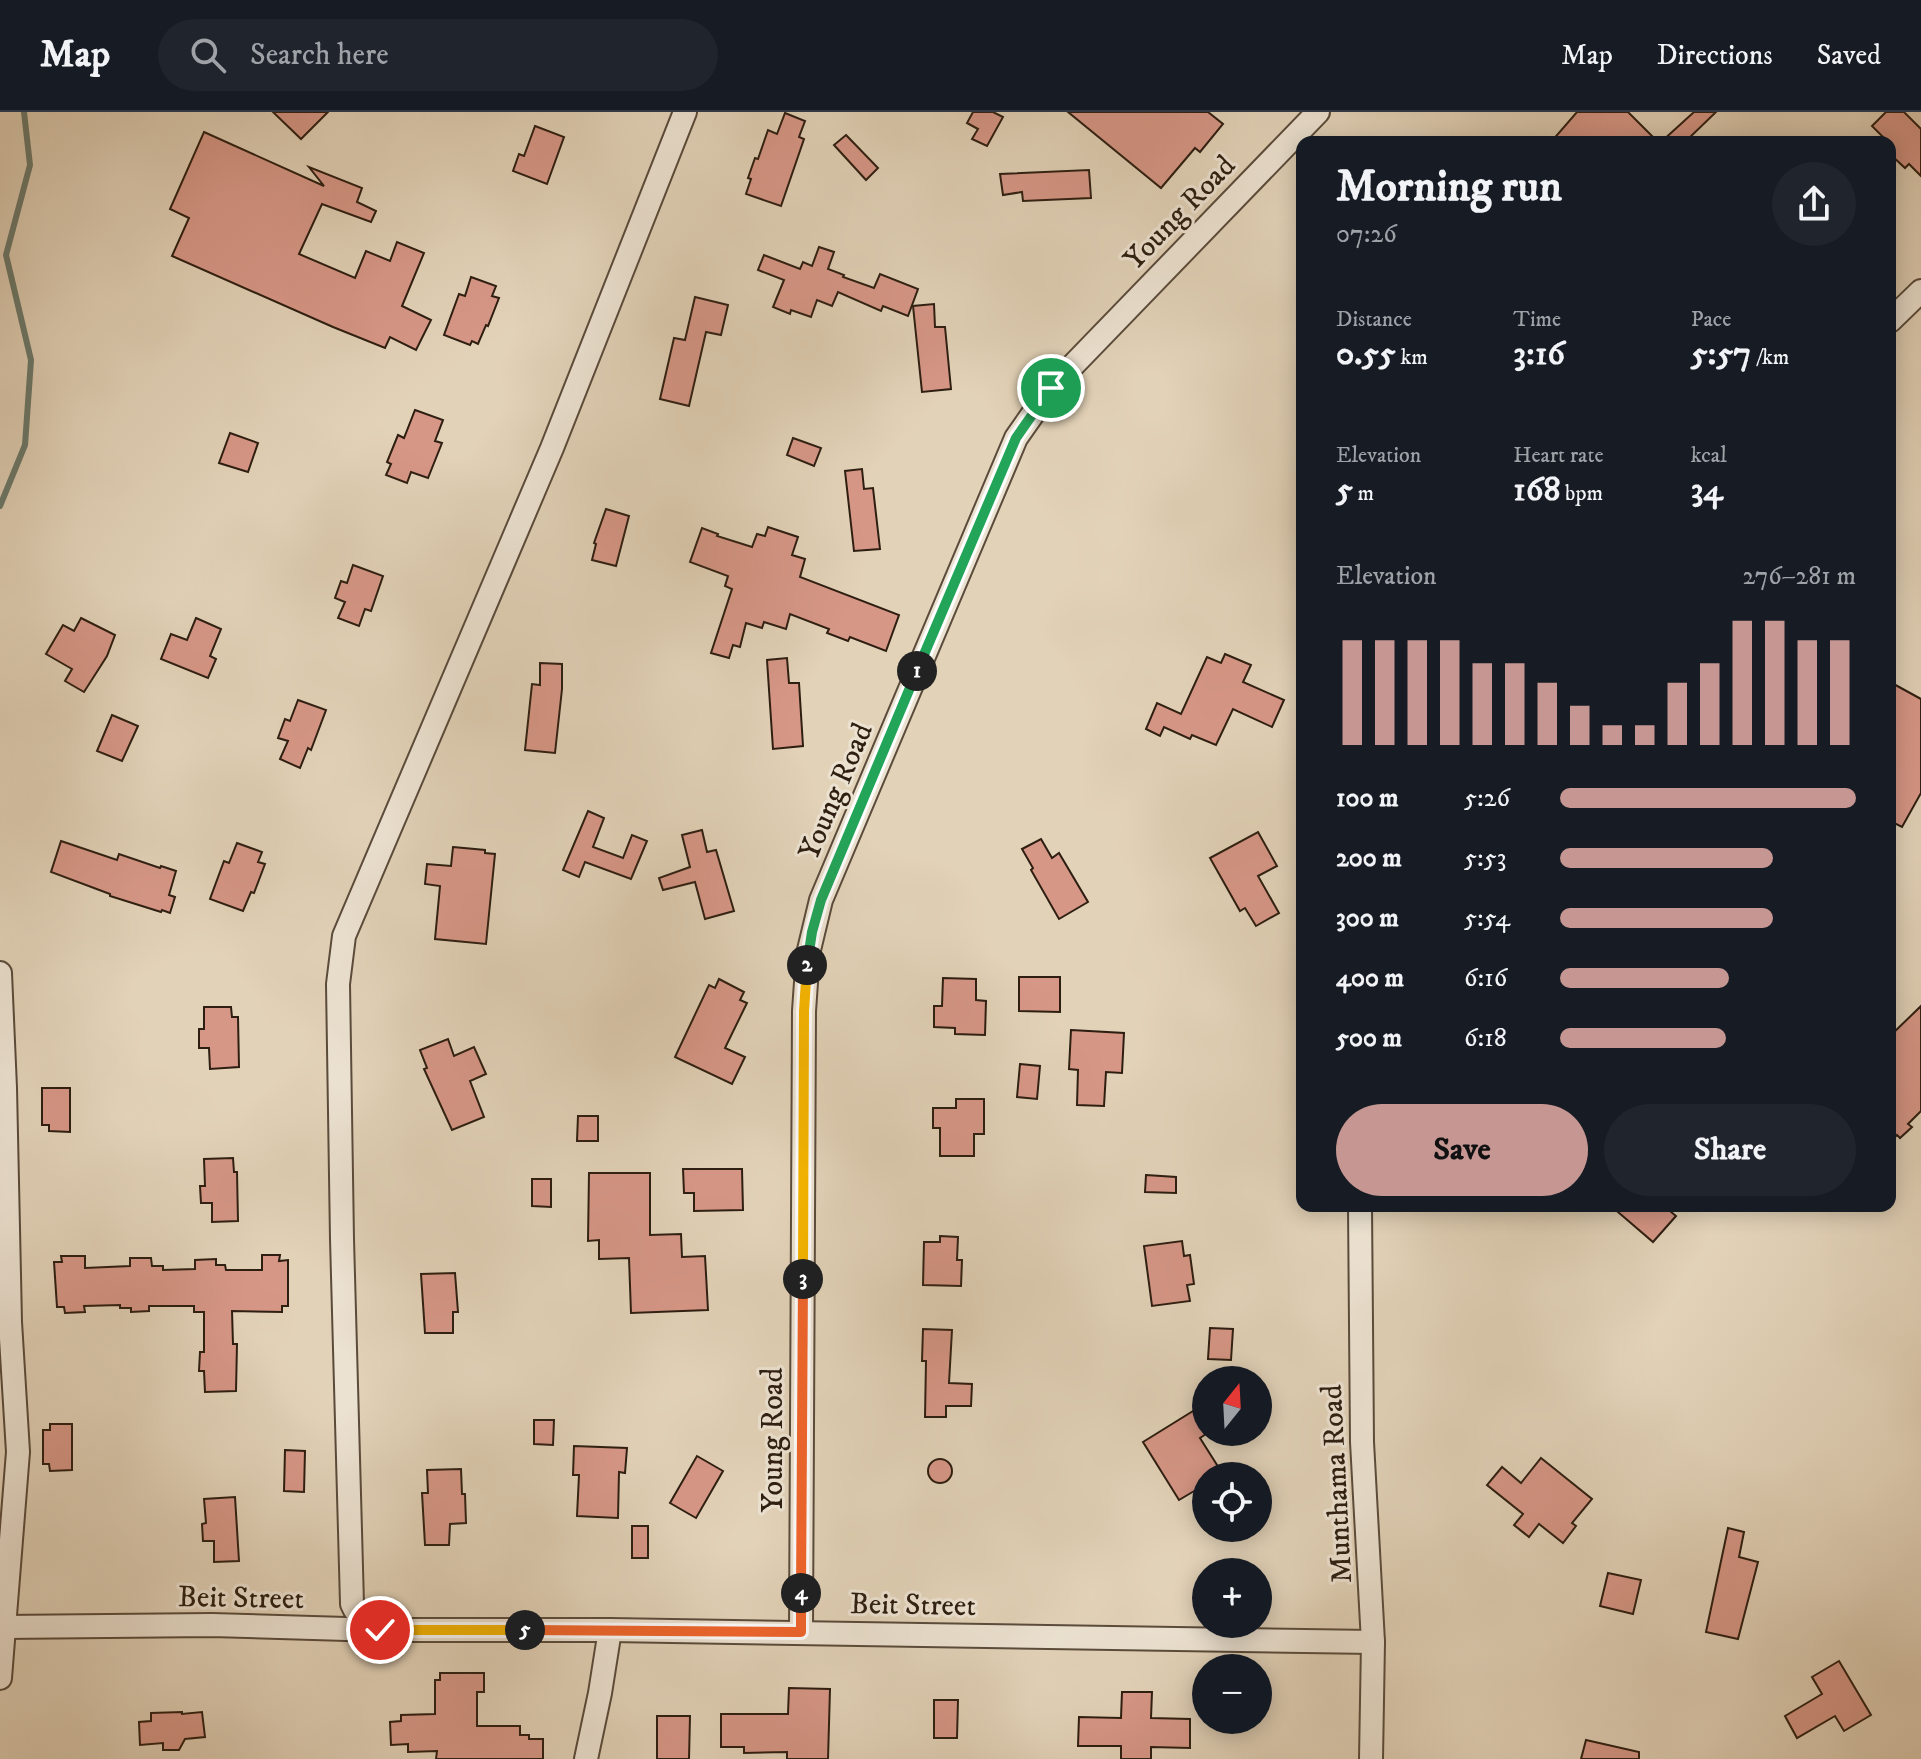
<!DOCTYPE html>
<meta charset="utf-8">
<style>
body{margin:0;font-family:"IM FELL DW Pica",serif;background:#20242c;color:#f1f3f6;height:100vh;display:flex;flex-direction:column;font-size:30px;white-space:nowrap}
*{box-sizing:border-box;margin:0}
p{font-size:26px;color:#9ea1a6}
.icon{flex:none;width:44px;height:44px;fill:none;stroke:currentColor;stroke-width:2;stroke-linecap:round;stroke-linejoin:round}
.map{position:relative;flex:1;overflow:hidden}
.details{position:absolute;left:1296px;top:24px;width:600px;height:1076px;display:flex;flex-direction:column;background:#171b24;border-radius:16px;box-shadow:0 4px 20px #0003}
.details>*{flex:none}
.needle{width:52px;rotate:18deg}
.controls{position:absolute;left:1192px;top:1254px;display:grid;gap:16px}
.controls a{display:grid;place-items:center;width:80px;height:80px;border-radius:50%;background:#171b24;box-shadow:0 4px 20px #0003;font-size:40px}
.pin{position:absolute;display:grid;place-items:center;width:68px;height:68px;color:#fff;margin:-34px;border:4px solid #fff;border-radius:50%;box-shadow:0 2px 8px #0007}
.km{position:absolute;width:40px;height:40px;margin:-20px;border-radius:50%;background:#222;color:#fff;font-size:22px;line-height:40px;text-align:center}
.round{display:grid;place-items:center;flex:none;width:84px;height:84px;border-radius:42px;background:#20242c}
.overview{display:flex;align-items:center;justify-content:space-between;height:136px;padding:0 40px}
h1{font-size:44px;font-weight:800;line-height:60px}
.stats{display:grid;grid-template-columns:repeat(3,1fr);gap:12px;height:136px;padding:8px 40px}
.stats div{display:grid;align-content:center}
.stats b{font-size:34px;font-weight:800}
.stats small{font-size:22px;font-weight:400}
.stats p{font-size:22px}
.chart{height:224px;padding:16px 40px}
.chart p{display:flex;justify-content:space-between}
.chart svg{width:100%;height:144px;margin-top:8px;stroke:#c59692;stroke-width:6}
.cta{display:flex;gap:16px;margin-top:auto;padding:16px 40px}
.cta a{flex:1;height:92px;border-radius:48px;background:#c59692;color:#111;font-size:32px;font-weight:800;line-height:92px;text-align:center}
.cta a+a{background:#20242c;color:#f1f3f6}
ul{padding:0 40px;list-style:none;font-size:26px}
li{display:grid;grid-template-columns:128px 96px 1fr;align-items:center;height:60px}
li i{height:20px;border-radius:10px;background:#c59692}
header{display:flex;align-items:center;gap:48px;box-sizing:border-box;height:112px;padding:0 40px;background:#171b24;border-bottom:2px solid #363941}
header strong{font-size:38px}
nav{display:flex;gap:44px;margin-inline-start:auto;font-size:28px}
.search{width:560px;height:72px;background:#20242c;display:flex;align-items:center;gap:20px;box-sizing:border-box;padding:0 28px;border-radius:44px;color:#9ea1a6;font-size:30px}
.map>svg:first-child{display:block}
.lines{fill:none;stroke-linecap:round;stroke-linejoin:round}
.stream{stroke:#6b7a6d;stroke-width:6}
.building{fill:#d79787;stroke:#2d1e11;stroke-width:2}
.minor-casing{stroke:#5a4b3b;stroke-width:26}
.minor{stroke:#ece2d1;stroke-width:22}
.split-1-casing{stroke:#fff;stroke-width:16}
.split-2-casing{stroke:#fff;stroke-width:16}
.split-3-casing{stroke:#fff;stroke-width:16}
.split-4-casing{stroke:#fff;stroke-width:16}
.split-5-casing{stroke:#fff;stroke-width:16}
.split-6-casing{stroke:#fff;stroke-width:16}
.split-1{stroke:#22a559;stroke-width:10}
.split-2{stroke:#22a559;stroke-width:10}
.split-3{stroke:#f5b400;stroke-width:10}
.split-4{stroke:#f0652b;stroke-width:10}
.split-5{stroke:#f0652b;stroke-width:10}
.split-6{stroke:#f5b400;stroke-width:10}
.labels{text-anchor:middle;stroke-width:6;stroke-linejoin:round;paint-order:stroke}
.street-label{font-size:30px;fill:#2d1e11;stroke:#ece2d1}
</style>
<header>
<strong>Map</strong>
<div class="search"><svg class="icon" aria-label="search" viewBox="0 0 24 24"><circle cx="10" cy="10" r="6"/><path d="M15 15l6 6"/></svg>Search here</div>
<nav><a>Map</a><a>Directions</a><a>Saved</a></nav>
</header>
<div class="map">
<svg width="1921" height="1647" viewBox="0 0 1921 1647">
<rect width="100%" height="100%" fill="#e2d2b8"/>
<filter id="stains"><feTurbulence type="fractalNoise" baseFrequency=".0025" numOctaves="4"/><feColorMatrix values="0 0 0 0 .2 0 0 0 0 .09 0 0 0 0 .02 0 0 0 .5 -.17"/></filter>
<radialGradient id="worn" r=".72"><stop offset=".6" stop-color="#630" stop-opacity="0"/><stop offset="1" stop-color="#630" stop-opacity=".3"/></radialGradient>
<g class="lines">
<!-- stream -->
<polyline class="stream" points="0,394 25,333 31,248 6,143 30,53 24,0"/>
</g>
<!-- building -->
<g class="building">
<polygon points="273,0 328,0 301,27"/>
<polygon points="973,0 993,0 1003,5 987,34 972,27 978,17 967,11"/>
<polygon points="1068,0 1208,0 1223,12 1200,40 1195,36 1161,76"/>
<polygon points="1577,0 1628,0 1658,30 1551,30"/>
<polygon points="1694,0 1716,0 1685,30 1661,30"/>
<polygon points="1886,0 1904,0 1921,17 1921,64 1909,52 1905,56 1890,42 1890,30 1888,30 1872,14"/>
<polygon points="785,1 805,9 799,25 804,27 781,94 746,82 751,67 748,66 755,46 758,47 768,18 777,22"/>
<polygon points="535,14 564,25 547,72 513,59 519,42 524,44"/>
<polygon points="204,20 324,74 309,55 362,76 357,90 376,99 371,110 322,92 299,142 355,166 366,139 390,149 397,130 424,141 402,194 431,208 416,238 390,225 385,236 333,215 172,144 189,106 170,97"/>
<polygon points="846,23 878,56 866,68 834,33"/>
<polygon points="1089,58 1091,86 1023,89 1022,80 1003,83 1000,62"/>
<polygon points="819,135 834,140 828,157 844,163 843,165 874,176 880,162 918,177 908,204 883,194 881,199 838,180 832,194 817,188 811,205 791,198 790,202 773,195 784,168 758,158 764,143 800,157 803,150 812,154"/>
<polygon points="471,165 496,174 492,184 499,186 488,214 486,213 478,232 472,229 470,233 444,223 459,182 465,184"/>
<polygon points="695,185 728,193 721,223 706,220 689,294 660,287 674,226 685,228"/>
<polygon points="934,192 935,215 945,215 951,277 922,280 913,194"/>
<polygon points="415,298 443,308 435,329 442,331 428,366 411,360 407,371 386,363 391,352 387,350 398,323 404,326"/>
<polygon points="230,321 258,331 248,360 219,351"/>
<polygon points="793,326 821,336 814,354 787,343"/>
<polygon points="862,357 864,377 873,376 880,437 854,439 845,359"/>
<polygon points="606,397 629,404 616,454 592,448 596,432 594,431"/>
<polygon points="768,415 798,425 792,443 805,447 800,465 899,503 886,539 850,525 848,529 827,521 829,517 790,502 786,517 764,510 762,516 746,511 740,535 733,533 729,546 711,541 732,477 725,474 728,464 690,450 702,416 718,422 717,424 752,435 757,422 765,424"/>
<polygon points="353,453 383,464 371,499 365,497 359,514 338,506 345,490 335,486 341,469 347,471"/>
<polygon points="81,506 115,523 107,544 84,580 65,569 72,557 46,542 63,513 74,519"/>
<polygon points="196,506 221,517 210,544 216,547 208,566 161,547 171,522 187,528"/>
<polygon points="1225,542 1251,553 1243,570 1284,588 1272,615 1233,597 1216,633 1192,623 1190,627 1164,615 1160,624 1146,617 1157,591 1181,602 1207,545 1221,551"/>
<polygon points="787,546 789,571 799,571 803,634 773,637 767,548"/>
<polygon points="540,551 562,552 562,577 555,641 525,638 532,572 540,573"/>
<polygon points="1890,570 1921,587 1921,681 1902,715 1890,709"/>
<polygon points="298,588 326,598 311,638 308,636 300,656 280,647 288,629 278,626 285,607 290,609"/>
<polygon points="112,603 138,614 122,649 97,639"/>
<polygon points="588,699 604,706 593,735 623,746 632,723 647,729 631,767 585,750 579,765 563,758"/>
<polygon points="702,718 707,740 716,738 734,799 705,807 695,770 663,778 659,766 690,755 682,723"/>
<polygon points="1258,720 1277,754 1258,764 1279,801 1256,814 1245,796 1240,799 1210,746"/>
<polygon points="1041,727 1052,746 1059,741 1088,790 1059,807 1031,758 1033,756 1022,737"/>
<polygon points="61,729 117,748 119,742 160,756 161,754 176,759 169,783 175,785 170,801 162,798 161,800 110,784 110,782 51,760"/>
<polygon points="237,731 262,740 258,750 265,752 254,781 251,780 243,799 210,787 224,749 229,751"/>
<polygon points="453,735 485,738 485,741 495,742 486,832 435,827 440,774 425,772 427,752 451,754"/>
<polygon points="1019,865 1060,865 1060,900 1019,899"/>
<polygon points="943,866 976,867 976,888 986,889 985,923 955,922 955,916 934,915 934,894 942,894"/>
<polygon points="719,867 744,880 740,888 747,891 725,936 745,945 732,972 675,945 709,873 715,876"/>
<polygon points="1921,894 1921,999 1908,1012 1912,1015 1900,1026 1897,1023 1890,1030 1890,924"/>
<polygon points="204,895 231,895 232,905 238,905 239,955 210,957 209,936 199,936 199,917 204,917"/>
<polygon points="1071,918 1124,921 1122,961 1106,960 1104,994 1077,993 1078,958 1069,957"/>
<polygon points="448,927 454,944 474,935 486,962 470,969 484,1005 452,1018 424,957 427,956 420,938"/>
<polygon points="1020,952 1040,954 1037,987 1017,985"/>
<polygon points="42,976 70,976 70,1020 49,1019 49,1013 42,1013"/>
<polygon points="956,987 984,987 984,1022 974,1022 974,1044 940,1044 940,1016 933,1016 933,996 956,996"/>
<polygon points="578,1004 598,1004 598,1029 577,1029"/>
<polygon points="233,1046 234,1060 237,1060 238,1109 212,1110 212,1091 201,1091 200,1074 205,1074 204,1047"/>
<polygon points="683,1057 742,1057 743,1098 694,1099 694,1081 684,1081"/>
<polygon points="589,1061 650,1061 650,1123 681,1122 682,1145 705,1144 708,1198 631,1201 629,1146 599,1147 599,1128 588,1129"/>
<polygon points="1146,1063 1176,1065 1176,1081 1145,1080"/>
<polygon points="532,1067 551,1067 551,1095 532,1094"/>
<polygon points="1611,1094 1664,1094 1676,1104 1653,1130"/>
<polygon points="940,1124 958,1125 957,1148 962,1148 961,1174 923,1173 924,1130 940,1130"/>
<polygon points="1182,1129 1184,1144 1190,1143 1194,1172 1187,1173 1190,1189 1152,1194 1144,1134"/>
<polygon points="262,1143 280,1143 279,1149 288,1148 288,1194 282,1194 282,1200 232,1199 233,1232 237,1232 236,1279 205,1280 204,1259 199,1259 200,1240 204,1240 204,1200 194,1200 194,1194 149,1194 149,1199 131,1200 131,1196 120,1196 120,1193 84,1194 85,1200 65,1201 64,1195 57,1195 54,1150 62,1150 61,1144 85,1144 85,1156 130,1154 130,1146 151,1146 152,1154 163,1154 163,1158 195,1157 195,1148 216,1147 216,1153 225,1153 226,1158 262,1158"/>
<polygon points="455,1161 458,1200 453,1200 453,1221 425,1221 421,1162"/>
<polygon points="1210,1216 1233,1217 1231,1248 1208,1247"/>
<polygon points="923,1217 952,1218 949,1271 972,1272 971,1294 946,1294 946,1305 925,1305 926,1249 922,1249"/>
<polygon points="1206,1291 1206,1322 1200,1326 1224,1364 1206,1364 1206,1372 1179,1388 1143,1330"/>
<polygon points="534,1308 554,1308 553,1333 534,1332"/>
<polygon points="50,1312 72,1312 72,1358 50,1359 49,1352 43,1352 43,1318 50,1318"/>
<polygon points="574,1334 627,1336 625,1361 619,1360 618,1406 577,1404 579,1363 573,1363"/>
<polygon points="285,1338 305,1339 304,1380 284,1379"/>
<polygon points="697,1344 723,1359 696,1406 670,1391"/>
<polygon points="1541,1346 1592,1387 1572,1411 1576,1414 1563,1431 1539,1412 1529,1425 1514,1413 1523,1402 1487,1373 1502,1355 1521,1371"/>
<circle cx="940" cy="1359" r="12"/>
<polygon points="461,1357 462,1382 465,1382 466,1411 450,1412 449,1433 425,1433 422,1381 428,1381 427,1358"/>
<polygon points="235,1385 239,1449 214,1450 214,1429 203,1429 202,1412 206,1411 204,1387"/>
<rect x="632" y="1414" width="16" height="32"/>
<polygon points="1728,1416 1744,1420 1739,1445 1758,1450 1738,1527 1706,1520"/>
<polygon points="1608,1461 1641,1468 1633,1502 1600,1494"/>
<polygon points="1839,1549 1871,1603 1844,1619 1835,1604 1797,1626 1785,1604 1822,1582 1812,1565"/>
<polygon points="440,1561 484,1561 484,1580 477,1580 477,1614 520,1614 520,1623 529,1623 529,1627 543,1627 543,1647 436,1647 437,1639 408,1640 408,1632 391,1633 390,1610 401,1609 401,1603 435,1602 435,1568 440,1568"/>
<polygon points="789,1576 830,1577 828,1647 787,1647 787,1640 744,1641 744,1635 721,1635 721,1602 788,1602"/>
<polygon points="1122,1580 1152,1580 1151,1606 1190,1607 1190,1636 1151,1635 1151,1647 1121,1647 1121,1634 1078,1634 1079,1605 1121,1606"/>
<polygon points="934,1588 958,1588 957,1626 934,1626"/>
<polygon points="182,1600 182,1602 202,1600 205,1625 185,1627 179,1638 163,1638 163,1631 140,1633 139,1610 151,1609 151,1601"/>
<polygon points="657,1604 690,1604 689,1647 657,1647"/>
<polygon points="1586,1628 1639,1640 1639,1647 1581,1647"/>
</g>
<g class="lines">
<defs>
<g id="minor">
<polyline points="1890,209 1921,179"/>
<polyline points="0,861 5,976 10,1210 18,1340 0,1566"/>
<polyline points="1360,1094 1362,1330 1373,1530 1371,1647"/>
<polyline points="3,1515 212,1513 380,1518 610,1518 1373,1530"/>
<path d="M380,1518c-14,-6 -22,-12 -28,-26l-10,-365 -4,-255 6,-48 208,-488 133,-336"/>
<polyline points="801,1520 804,899 808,842 821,788 1016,326 1051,276 1318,0"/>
<polyline points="586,1647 600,1581 610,1518"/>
</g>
</defs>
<!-- minor casing -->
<use href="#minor" class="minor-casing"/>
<!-- minor -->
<use href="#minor" class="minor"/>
</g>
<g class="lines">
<defs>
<polyline id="split-1" points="917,559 1016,326 1051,276"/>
<polyline id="split-2" points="807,853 812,820 821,788 917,559"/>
<polyline id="split-3" points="803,1167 804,899 807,853"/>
<polyline id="split-4" points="801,1481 803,1167"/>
<polyline id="split-5" points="525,1518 801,1520 801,1481"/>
<polyline id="split-6" points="380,1518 525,1518"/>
</defs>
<!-- split-1 casing -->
<use href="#split-1" class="split-1-casing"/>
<!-- split-2 casing -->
<use href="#split-2" class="split-2-casing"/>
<!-- split-3 casing -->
<use href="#split-3" class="split-3-casing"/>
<!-- split-4 casing -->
<use href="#split-4" class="split-4-casing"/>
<!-- split-5 casing -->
<use href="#split-5" class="split-5-casing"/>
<!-- split-6 casing -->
<use href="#split-6" class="split-6-casing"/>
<!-- split-1 -->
<use href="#split-1" class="split-1"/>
<!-- split-2 -->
<use href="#split-2" class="split-2"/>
<!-- split-3 -->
<use href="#split-3" class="split-3"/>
<!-- split-4 -->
<use href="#split-4" class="split-4"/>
<!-- split-5 -->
<use href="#split-5" class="split-5"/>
<!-- split-6 -->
<use href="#split-6" class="split-6"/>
</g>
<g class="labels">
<!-- street labels -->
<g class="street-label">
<text transform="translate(1179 100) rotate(-46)" y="10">Young Road</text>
<text transform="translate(835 679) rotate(-67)" y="10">Young Road</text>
<text transform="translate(772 1328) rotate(-90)" y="10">Young Road</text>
<text transform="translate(1336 1372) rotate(-93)" y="10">Munthama Road</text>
<text transform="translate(241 1485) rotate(1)" y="10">Beit Street</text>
<text transform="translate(913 1492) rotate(1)" y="10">Beit Street</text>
</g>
</g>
<rect width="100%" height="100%" filter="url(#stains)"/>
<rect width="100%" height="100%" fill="url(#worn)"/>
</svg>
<div class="controls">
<a><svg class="needle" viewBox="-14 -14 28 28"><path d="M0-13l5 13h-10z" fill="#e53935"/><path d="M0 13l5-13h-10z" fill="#9ea1a6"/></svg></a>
<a><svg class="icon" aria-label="locate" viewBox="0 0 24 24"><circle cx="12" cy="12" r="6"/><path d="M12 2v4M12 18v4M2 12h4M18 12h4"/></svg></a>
<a>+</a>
<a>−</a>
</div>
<div class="pin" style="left:1051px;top:276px;background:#1e9e55"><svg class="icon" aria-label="arrive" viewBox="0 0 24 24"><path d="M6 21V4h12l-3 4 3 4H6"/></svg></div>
<div class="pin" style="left:380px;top:1518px;background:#d93025"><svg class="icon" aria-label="check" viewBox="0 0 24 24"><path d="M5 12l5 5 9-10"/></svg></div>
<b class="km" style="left:917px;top:559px">1</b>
<b class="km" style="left:807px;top:853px">2</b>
<b class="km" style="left:803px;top:1167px">3</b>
<b class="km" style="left:801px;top:1481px">4</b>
<b class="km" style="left:525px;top:1518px">5</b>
<section class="details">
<div class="overview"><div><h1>Morning run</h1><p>07:26</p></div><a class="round"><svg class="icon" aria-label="share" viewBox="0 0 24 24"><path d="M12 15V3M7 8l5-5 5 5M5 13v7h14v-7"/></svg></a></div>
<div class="stats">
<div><p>Distance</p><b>0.55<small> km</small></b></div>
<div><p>Time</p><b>3:16</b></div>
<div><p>Pace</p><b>5:57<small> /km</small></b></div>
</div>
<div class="stats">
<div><p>Elevation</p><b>5<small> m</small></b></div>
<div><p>Heart rate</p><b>168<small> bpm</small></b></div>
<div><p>kcal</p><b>34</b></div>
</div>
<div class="chart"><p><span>Elevation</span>276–281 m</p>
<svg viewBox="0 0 160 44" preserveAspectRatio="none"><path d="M5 44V12M15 44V12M25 44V12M35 44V12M45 44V19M55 44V19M65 44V25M75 44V32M85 44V38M95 44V38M105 44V25M115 44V19M125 44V6M135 44V6M145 44V12M155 44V12"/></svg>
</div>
<ul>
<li><b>100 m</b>5:26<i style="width:100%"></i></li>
<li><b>200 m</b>5:53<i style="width:72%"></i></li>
<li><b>300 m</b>5:54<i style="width:72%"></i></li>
<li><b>400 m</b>6:16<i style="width:57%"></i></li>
<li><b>500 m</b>6:18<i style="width:56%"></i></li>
</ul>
<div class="cta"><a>Save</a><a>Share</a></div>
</section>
</div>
